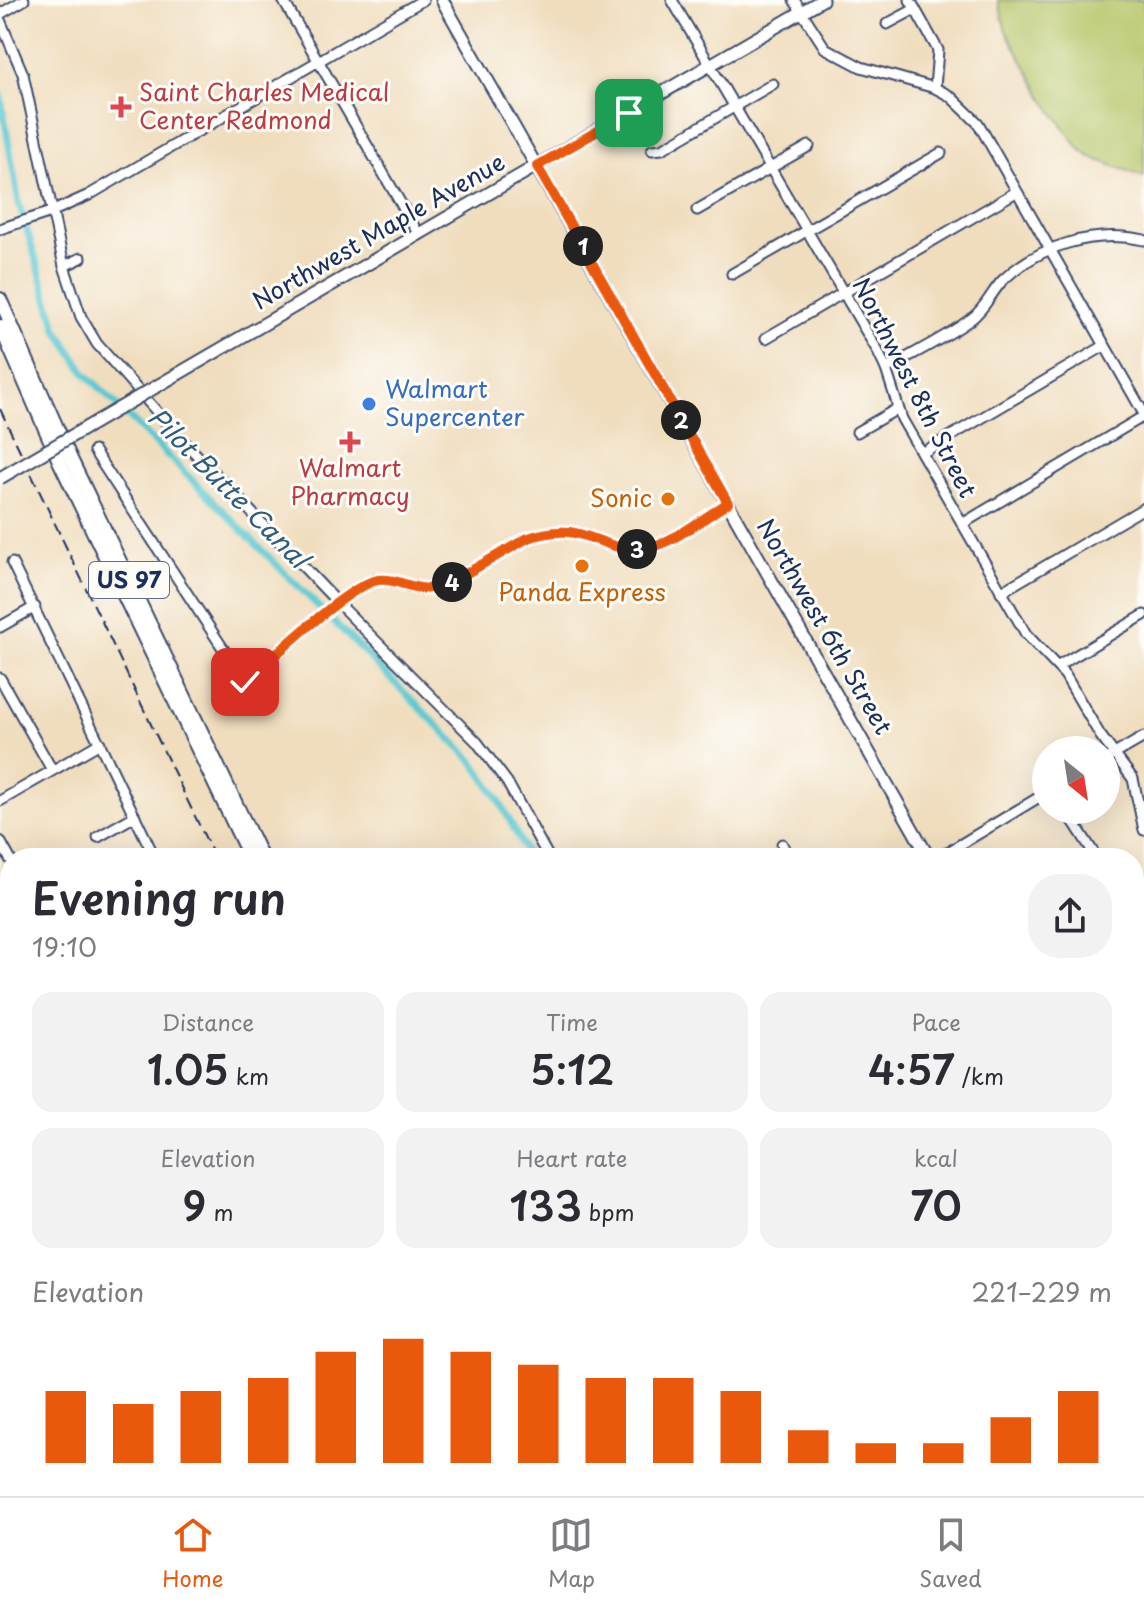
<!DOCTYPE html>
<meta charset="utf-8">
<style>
body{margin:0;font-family:"Playpen Sans",sans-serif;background:#f2f2f3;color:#2b2b33;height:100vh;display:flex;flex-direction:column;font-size:30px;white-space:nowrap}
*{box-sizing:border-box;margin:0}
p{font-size:26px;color:#7c7c81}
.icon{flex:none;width:44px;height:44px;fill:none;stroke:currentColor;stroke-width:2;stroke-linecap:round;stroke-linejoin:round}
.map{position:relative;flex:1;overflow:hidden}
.sheet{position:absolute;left:0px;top:848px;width:1144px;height:648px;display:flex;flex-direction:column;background:#fff;border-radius:32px 32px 0 0;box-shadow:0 8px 32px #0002}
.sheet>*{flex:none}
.needle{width:52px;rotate:150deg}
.fabs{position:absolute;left:1032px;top:736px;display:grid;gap:16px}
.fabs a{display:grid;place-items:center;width:88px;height:88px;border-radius:50%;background:#fff;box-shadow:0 8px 32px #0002;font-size:40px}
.pin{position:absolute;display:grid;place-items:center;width:68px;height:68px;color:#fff;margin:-34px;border-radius:16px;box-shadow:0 4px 12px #0006}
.km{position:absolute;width:40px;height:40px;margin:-20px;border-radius:50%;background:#222;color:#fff;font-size:22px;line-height:40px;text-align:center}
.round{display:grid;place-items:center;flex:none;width:84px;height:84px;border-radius:32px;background:#f2f2f3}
.summary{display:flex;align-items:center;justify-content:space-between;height:136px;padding:0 32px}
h1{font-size:44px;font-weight:600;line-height:60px}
.stats{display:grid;grid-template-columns:repeat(3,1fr);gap:12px;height:136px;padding:8px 32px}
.stats div{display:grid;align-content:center;border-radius:20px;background:#f2f2f3;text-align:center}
.stats b{font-size:40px;font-weight:600}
.stats small{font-size:22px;font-weight:400}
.stats p{font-size:22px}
.chart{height:224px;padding:16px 32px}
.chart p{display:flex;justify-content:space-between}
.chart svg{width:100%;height:144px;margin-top:8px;stroke:#ea580c;stroke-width:6}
.menu{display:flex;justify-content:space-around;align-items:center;height:112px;border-top:2px solid #e1e1e2;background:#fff;font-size:22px;color:#7c7c81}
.menu a{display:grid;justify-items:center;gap:4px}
.menu .current{color:#ea580c}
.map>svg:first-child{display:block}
.green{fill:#b6c568;stroke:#687a63;stroke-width:2}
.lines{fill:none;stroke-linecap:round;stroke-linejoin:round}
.canal{stroke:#5bc8d1;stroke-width:7}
.minor-casing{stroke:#3b496c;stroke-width:13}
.major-casing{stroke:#3b496c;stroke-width:15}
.highway-casing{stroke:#3b496c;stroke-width:16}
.minor{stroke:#fff;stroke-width:9}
.major{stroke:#fff;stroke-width:11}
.highway{stroke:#fff;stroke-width:12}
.rail{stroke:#1b2f5e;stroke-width:2;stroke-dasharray:12 6;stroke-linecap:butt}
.major-bridge-casing{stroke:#3b496c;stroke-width:15;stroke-linecap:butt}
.major-bridge{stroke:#fff;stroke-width:11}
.route-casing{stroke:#fff;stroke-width:16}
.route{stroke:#ea580c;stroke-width:10}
.health-dot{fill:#e0444e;stroke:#fdfcf7;stroke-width:3}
.shop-dot{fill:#3f7fe0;stroke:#fdfcf7;stroke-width:3}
.food-dot{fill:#e8710a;stroke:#fdfcf7;stroke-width:3}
.labels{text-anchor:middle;stroke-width:6;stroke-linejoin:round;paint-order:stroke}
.shield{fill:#fdfcf7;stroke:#5f6c8c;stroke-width:2}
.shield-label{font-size:22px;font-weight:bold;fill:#1b2f5e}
.health-label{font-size:24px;fill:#be3a42;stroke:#fdfcf7;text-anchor:start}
.street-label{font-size:24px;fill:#1b2f5e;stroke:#fdfcf7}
.shop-label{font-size:24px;fill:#366cbe;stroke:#fdfcf7;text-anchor:start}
.food-label{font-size:24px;fill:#c56008;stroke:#fdfcf7;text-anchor:end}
.water-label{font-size:26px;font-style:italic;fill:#2e5d80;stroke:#fdfcf7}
</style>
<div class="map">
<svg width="1144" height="1496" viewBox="0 0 1144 1496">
<rect width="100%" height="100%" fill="#fdfcf7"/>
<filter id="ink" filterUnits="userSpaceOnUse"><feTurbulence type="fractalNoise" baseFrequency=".0125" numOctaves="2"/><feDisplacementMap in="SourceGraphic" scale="16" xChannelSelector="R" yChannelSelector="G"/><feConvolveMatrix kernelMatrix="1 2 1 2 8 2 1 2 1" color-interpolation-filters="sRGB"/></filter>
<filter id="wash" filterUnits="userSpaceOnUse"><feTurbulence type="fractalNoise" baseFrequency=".006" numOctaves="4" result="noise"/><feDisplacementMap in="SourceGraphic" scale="32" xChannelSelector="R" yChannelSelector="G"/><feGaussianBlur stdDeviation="1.8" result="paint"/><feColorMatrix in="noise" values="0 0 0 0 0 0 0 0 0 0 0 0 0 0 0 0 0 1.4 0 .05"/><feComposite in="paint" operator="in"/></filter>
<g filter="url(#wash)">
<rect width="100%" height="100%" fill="#f0ddbe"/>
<!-- green -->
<polygon class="green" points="998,0 1144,0 1144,177 1090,157 1078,147 1044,99 1006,31"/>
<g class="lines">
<!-- canal -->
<g class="canal">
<polyline points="0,92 19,204 57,329 85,373 473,761 498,798 529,858"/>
<polyline points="783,1486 784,1496"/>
<polyline points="384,1496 410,1486"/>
</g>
</g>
</g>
<g filter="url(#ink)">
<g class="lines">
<defs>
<g id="minor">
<polyline points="283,0 419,235"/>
<polyline points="672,0 877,350 886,369 902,419 1026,634 1065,675 1100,735 1133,779 1144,830"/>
<polyline points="794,0 825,48 861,67 935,88 950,96 978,123 1144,414"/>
<polyline points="910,0 938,50 935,88"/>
<polyline points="0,14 24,0"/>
<polyline points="0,20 23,74 64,266 81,317 97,344 174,431 338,603 477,742 507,782 549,858"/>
<polyline points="887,24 915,9"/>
<polyline points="652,150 662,149 773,84"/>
<polyline points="697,210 809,146"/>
<polyline points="0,229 51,212 89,195 423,0"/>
<polyline points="64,266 81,258"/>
<polyline points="732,274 941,153"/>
<polyline points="766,338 1016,192"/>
<path d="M886,369c28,-16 59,-31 85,-50 14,-10 20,-26 31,-38 37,-36 93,-52 142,-41"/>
<polyline points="857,432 897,409"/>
<path d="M94,451l151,231c27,-22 104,-97 132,-102 16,-2 28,6 43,8 10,2 20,-2 30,-5l76,-44c13,-5 29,-8 43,-7 24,3 47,20 72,17 31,-5 61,-30 87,-46"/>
<polyline points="922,453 1104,346"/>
<polyline points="962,524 1144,416"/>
<polyline points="12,563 155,858"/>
<polyline points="1001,592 1144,508"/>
<polyline points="0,627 35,607"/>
<polyline points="1058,666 1144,615"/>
<polyline points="0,678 52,770"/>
<polyline points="1106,759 1144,737"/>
<polyline points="0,801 100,743"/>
<polyline points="1066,810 1097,858"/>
<polyline points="98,837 135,816"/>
<polyline points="0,841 10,859"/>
<polyline points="782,844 789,858"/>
<polyline points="938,858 1046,793"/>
<polyline points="0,902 3,901"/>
<polyline points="0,961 6,968 10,982"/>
<polyline points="0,1022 10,1021"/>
<polyline points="1134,1030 1144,1025"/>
<polyline points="1134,1051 1144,1068"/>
<polyline points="0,1222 10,1240"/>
<polyline points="0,1299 10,1291"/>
<polyline points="0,1345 10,1362"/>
<polyline points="0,1450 10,1445"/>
<polyline points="179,1486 185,1496"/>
<polyline points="268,1486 273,1496"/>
<polyline points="375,1486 381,1496"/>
<polyline points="819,1486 820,1496"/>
<polyline points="854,1486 855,1496"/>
<polyline points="81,1496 98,1486"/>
<polyline points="246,1496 263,1486"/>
<polyline points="636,1496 653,1486"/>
<polyline points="884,1496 885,1486"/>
</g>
<g id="major">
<polyline points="442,0 929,858"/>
<polyline points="159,385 822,0"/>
</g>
<g id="highway">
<polyline points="0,299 70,457 262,858"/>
<polyline points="0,326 60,463 250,858"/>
<polyline points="1134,1272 1144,1291"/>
<polyline points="1134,1322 1144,1333"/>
<polyline points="1134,1339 1144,1350"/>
</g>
</defs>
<!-- minor casing -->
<use href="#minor" class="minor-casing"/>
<!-- major casing -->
<use href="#major" class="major-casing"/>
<!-- highway casing -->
<use href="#highway" class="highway-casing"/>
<!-- minor -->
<use href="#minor" class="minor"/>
<!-- major -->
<use href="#major" class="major"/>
<!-- highway -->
<use href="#highway" class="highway"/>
<!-- rail -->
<g class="rail">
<polyline points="0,409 215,858"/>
<polyline points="517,1486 522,1496"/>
</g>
<defs>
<polyline id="major-bridge" points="0,478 159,385"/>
</defs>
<!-- major-bridge casing -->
<use href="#major-bridge" class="major-bridge-casing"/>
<!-- major-bridge -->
<use href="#major-bridge" class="major-bridge"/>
</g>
</g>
<g class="lines" filter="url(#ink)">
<defs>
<path id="route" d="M245,682c27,-23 103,-97 133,-102 15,-2 27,6 42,8 10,2 20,-2 30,-5l76,-44c13,-5 29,-8 43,-7 24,3 47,20 72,17 31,-4 61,-30 87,-46l-191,-337 92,-53"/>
</defs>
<!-- route casing -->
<use href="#route" class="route-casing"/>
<!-- route -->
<use href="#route" class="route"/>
</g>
<!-- markers -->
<g class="health-dot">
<path d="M117 95h8v8h8v8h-8v8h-8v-8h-8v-8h8z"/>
<path d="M346 430h8v8h8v8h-8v8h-8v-8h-8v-8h8z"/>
</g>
<circle class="shop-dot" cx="369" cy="404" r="8"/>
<g class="food-dot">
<circle cx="668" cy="499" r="8"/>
<circle cx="582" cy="566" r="8"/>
</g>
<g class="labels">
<!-- shield labels -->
<rect class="shield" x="89" y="562" width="80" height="36" rx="6"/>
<g class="shield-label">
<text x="129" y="588">US 97</text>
</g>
<!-- health labels -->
<g class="health-label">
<text x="139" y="101">Saint Charles Medical<tspan x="139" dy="28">Center Redmond</tspan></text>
<text x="350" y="477" text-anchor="middle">Walmart<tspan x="350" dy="28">Pharmacy</tspan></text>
</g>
<!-- street labels -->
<g class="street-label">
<text transform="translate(379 232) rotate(-30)" y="8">Northwest Maple Avenue</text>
<text transform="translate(914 388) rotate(63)" y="8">Northwest 8th Street</text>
<text transform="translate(824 627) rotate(60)" y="8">Northwest 6th Street</text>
</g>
<!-- shop labels -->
<g class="shop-label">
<text x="385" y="398">Walmart<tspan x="385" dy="28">Supercenter</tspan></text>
</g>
<!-- food labels -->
<g class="food-label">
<text x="652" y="507">Sonic</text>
<text x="582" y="601" text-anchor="middle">Panda Express</text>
</g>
<!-- water labels -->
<g class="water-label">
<text transform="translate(228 488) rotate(45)" y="9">Pilot Butte Canal</text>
</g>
</g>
</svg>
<div class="fabs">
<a><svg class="needle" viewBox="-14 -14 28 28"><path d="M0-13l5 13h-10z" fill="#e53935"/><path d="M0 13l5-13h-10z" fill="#7c7c81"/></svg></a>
</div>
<div class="pin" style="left:629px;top:113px;background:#1e9e55"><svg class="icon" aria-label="arrive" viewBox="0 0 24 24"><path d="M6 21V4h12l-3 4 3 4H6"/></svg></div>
<div class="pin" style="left:245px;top:682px;background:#d93025"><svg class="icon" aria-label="check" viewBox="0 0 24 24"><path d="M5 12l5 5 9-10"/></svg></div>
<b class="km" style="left:583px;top:246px">1</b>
<b class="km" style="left:681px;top:420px">2</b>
<b class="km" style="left:637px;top:549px">3</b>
<b class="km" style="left:452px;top:582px">4</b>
<section class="sheet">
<div class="summary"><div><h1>Evening run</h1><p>19:10</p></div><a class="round"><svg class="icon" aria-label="share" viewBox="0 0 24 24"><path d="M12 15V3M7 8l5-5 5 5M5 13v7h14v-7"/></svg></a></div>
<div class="stats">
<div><p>Distance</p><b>1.05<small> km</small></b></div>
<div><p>Time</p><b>5:12</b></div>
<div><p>Pace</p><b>4:57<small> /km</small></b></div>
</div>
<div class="stats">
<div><p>Elevation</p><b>9<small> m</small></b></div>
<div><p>Heart rate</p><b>133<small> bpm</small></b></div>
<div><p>kcal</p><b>70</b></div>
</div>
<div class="chart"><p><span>Elevation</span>221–229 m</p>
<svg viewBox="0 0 160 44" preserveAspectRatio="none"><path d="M5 44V22M15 44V26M25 44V22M35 44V18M45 44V10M55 44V6M65 44V10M75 44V14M85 44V18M95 44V18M105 44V22M115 44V34M125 44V38M135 44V38M145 44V30M155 44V22"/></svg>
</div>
</section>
</div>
<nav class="menu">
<a class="current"><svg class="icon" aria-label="home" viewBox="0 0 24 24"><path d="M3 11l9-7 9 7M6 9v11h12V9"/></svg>Home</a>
<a><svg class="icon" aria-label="map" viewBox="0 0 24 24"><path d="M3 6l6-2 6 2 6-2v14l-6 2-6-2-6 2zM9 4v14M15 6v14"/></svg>Map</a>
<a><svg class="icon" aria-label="saved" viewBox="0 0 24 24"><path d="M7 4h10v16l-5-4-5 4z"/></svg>Saved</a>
</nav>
